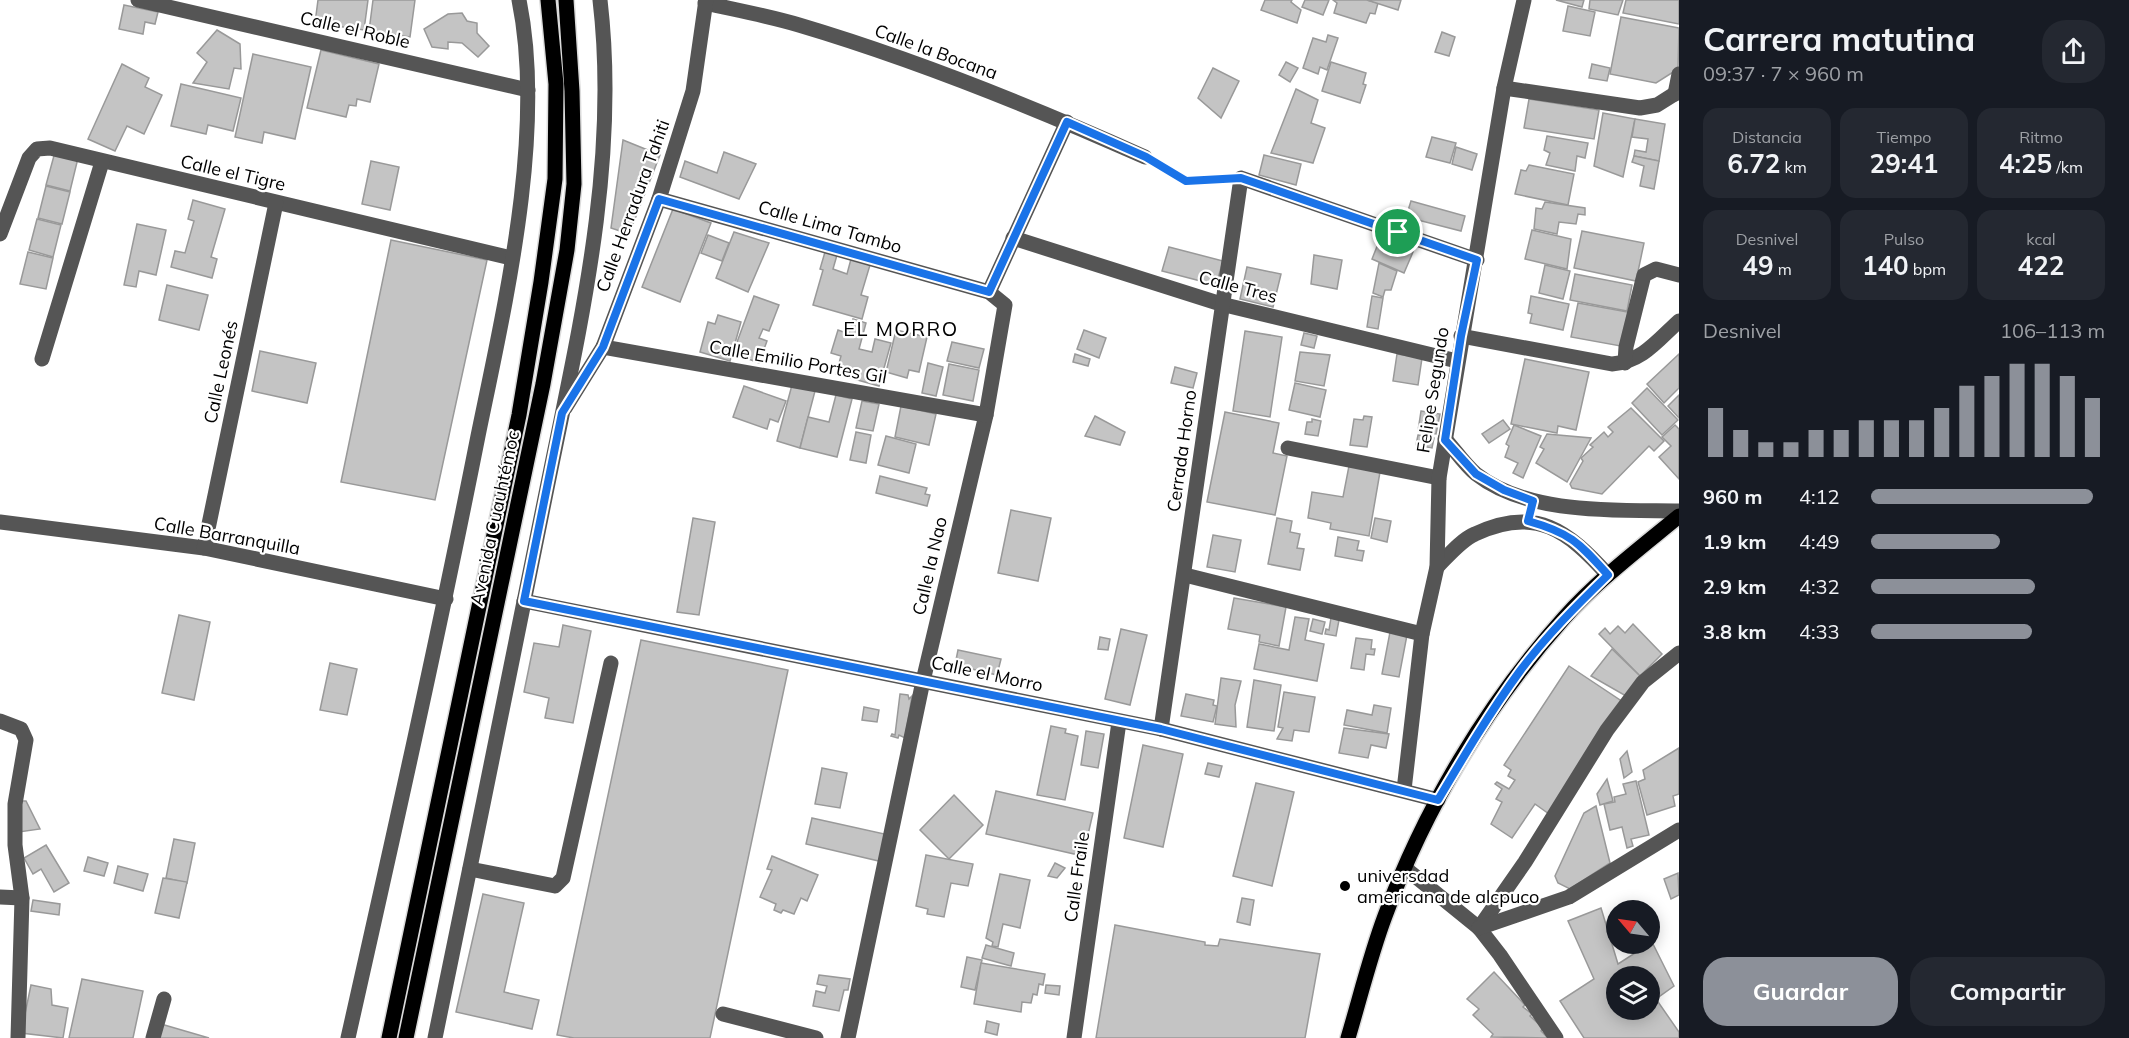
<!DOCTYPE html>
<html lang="es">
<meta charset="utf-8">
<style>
body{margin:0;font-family:Mulish,sans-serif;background:#242831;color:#f1f3f6;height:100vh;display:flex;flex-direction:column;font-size:22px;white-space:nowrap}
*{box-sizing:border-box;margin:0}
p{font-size:20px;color:#9ea1a6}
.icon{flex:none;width:33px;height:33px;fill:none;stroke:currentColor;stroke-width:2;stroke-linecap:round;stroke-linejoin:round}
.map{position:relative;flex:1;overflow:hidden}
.side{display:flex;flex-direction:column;background:#171b24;width:450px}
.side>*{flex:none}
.needle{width:39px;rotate:299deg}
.tools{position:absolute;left:1606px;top:900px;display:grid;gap:12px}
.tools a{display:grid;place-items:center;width:54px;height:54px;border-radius:50%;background:#171b24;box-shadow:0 3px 15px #0003;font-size:30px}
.pin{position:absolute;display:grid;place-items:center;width:51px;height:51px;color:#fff;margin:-26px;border:3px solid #fff;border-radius:50%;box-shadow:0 2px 6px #0007}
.round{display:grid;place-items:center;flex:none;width:63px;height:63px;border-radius:24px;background:#242831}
.overview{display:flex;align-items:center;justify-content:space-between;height:102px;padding:0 24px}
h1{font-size:33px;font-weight:700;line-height:45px}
.figures{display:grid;grid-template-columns:repeat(3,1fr);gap:9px;height:102px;padding:6px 24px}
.figures div{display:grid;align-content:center;border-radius:15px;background:#242831;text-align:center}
.figures b{font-size:26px;font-weight:700}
.figures small{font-size:16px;font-weight:400}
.figures p{font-size:16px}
.chart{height:168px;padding:12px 24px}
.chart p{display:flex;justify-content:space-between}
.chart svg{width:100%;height:108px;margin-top:6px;stroke:#8c9099;stroke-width:6}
.button{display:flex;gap:12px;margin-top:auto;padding:12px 24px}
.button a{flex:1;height:69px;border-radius:24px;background:#8c9099;color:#fff;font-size:24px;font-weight:700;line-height:69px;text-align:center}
.button a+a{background:#242831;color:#f1f3f6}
ul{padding:0 24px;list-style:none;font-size:20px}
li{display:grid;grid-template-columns:96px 72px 1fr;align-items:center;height:45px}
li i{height:15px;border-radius:8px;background:#8c9099}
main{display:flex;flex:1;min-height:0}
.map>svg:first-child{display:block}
.building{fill:#c4c4c4;stroke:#999;stroke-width:1.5;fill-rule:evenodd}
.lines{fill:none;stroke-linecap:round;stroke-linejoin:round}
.major-casing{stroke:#dbdbdb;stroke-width:18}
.path{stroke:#777;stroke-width:4;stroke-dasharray:1.5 3;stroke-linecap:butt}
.minor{stroke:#555;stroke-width:15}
.major{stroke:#000;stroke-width:15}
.route-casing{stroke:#fff;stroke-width:12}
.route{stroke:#1a73e8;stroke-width:8}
.poi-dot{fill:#000;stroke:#fff;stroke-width:2}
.labels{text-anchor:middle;stroke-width:4.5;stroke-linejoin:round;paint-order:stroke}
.street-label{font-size:18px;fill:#000;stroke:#fff}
.poi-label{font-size:18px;fill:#000;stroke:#fff;text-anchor:start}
.neighbourhood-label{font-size:20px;letter-spacing:1.5px;fill:#000;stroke:#fff}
</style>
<main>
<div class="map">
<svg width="1679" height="1038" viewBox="0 0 1679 1038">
<rect width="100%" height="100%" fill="#fff"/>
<!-- building -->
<g class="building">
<polygon points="318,0 368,0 364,30 315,23"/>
<polygon points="373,0 415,0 410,37 369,31"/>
<polygon points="1265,0 1292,0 1291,2 1301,10 1297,23 1261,10"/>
<polygon points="1305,0 1329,0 1323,15 1302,7"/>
<polygon points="1333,0 1367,0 1378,3 1375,14 1370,13 1366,23 1334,13 1337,3"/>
<polygon points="1367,0 1401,0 1398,10"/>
<polygon points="1556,0 1584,0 1582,7"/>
<polygon points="1590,0 1623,0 1618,15 1589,9"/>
<polygon points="1626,0 1679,0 1679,24 1623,13"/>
<polygon points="124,5 158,12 155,24 145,22 143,34 119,29"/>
<polygon points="1568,6 1595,12 1590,36 1563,31"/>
<polygon points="462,13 467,21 477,23 477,33 489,46 478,57 462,43 448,42 448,49 432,47 424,29 448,14"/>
<polygon points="1621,17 1679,28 1678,69 1656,83 1610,74"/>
<polygon points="217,30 240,44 241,69 234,68 229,89 193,83 207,62 197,53"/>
<polygon points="1442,32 1455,37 1449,56 1435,52"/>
<polygon points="1328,35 1338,38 1327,70 1320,67 1318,74 1303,68 1313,38 1326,42"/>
<polygon points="321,50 379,64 370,102 357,99 356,106 349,105 346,117 307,108"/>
<polygon points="253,54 311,67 295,139 264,132 262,143 235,137"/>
<polygon points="1286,62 1298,68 1290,82 1279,75"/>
<polygon points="1331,62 1366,73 1363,84 1366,85 1360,103 1322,91"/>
<polygon points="122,64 149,78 145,87 162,95 144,134 127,126 115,151 88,139"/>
<polygon points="1592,64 1610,68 1607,81 1589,78"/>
<polygon points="1213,68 1239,81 1221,118 1198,98"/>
<polygon points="181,84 241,98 233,131 208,125 206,134 171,126"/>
<polygon points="1296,89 1318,100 1311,123 1325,128 1313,163 1271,153"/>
<polygon points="1529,99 1599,110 1594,139 1524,128"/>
<polygon points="1603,113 1635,119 1623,177 1594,166"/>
<polygon points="1635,119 1665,124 1659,161 1634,156 1635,150 1646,152 1648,139 1632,137"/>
<polygon points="1547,136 1588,143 1585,158 1577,156 1575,171 1546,165 1550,153 1544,150"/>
<polygon points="1432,137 1456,143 1450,163 1426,157"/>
<polygon points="623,140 660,155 629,234 611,228"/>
<polygon points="1456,147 1477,154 1472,170 1452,164"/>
<polygon points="55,152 78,158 70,191 46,185"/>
<polygon points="724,152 756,164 739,199 680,177 685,161 717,173"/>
<polygon points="1264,155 1301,164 1296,185 1259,175"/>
<polygon points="1634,156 1659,161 1654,189 1640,186 1644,166 1632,162"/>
<polygon points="371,161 399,167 390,210 362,204"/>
<polygon points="1529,165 1574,174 1568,205 1515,194 1521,170 1526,171"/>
<polygon points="46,186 70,192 62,224 38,218"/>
<polygon points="193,200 225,209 211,257 217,259 212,278 171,267 175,251 185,253 194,221 188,219"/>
<polygon points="1411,201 1465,216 1461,231 1406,217"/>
<polygon points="1545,202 1585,208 1585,215 1578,214 1576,224 1559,222 1557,234 1534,229 1536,208 1542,209"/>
<polygon points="673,209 711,223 680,302 642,287"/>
<polygon points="37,219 61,225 53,257 29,250"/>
<polygon points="137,224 166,230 156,275 139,271 136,287 124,285"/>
<polygon points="1532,230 1571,239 1567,269 1525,259"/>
<polygon points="1582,231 1644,243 1636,281 1574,268"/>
<polygon points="734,232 769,243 748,292 716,278"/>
<polygon points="708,235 729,243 722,261 701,253"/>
<polygon points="1380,239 1413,252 1404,273 1372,259"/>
<polygon points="391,240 487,260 435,500 341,482"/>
<polygon points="1169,247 1223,261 1216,285 1162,271"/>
<polygon points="28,252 53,258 46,289 20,284"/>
<polygon points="825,252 837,255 833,269 847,274 851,259 870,265 861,295 868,297 862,319 813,305 823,270 820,269"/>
<polygon points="1314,255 1342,260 1337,289 1311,284"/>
<polygon points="1379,263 1397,271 1391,290 1385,290 1383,297 1373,293"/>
<polygon points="1545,265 1570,271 1563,299 1539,293"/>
<polygon points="1247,267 1281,274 1273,307 1240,299"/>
<polygon points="1575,274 1632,285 1627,311 1570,300"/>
<polygon points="167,285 208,295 199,330 159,320"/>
<polygon points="754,296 779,305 769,331 763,329 759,338 767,341 759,363 733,353"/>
<polygon points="1372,296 1383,298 1378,329 1367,327"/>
<polygon points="1531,296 1569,304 1563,330 1530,323 1532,314 1528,313"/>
<polygon points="1578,303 1633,313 1626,347 1571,337"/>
<polygon points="718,315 741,322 730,361 700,352 708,322 715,324"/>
<polygon points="853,319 866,323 859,349 872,352 875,339 891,343 879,386 836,374 841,356 831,353 838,330 849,334"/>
<polygon points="896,330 927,337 919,372 909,370 907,378 886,372"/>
<polygon points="1084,330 1106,338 1099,358 1077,349"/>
<polygon points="1245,331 1282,337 1270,417 1233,411"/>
<polygon points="1304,333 1317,336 1314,348 1301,345"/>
<polygon points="952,342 984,349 979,368 947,361"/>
<polygon points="260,351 316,363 307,403 252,391"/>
<polygon points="1300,352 1330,355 1324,386 1295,381"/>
<polygon points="1075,354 1090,359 1088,366 1073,362"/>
<polygon points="1397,354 1422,358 1418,385 1393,381"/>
<polygon points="1679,354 1679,388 1664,403 1647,384"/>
<polygon points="1525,359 1589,372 1576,430 1558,426 1557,433 1511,424"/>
<polygon points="928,363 943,367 936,396 922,393"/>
<polygon points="949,364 979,370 973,401 943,395"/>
<polygon points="1175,367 1197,373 1193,388 1171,383"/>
<polygon points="1295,383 1326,390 1320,417 1289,410"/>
<polygon points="792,385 815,391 800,448 777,441"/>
<polygon points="744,386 786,401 778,422 770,419 767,429 733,417"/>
<polygon points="1647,388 1678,420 1662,435 1632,403"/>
<polygon points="836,395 852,399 837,457 800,448 808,417 829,422"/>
<polygon points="1679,395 1679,418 1668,406"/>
<polygon points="862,401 879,404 873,431 856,428"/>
<polygon points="901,406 936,414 929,445 895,437"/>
<polygon points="1631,408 1664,441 1654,451 1649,446 1602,494 1572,488 1570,484 1583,461 1581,458 1593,447 1590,445 1604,432 1608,437 1613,432 1608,427"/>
<polygon points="1421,411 1440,414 1436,434 1418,431"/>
<polygon points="1225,412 1279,423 1273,453 1287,456 1275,515 1207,502"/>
<polygon points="1095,416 1125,432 1120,445 1085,436"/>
<polygon points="1364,416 1372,417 1367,447 1350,445 1354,419 1363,420"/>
<polygon points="1312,419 1321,421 1318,436 1305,434 1307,422 1312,422"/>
<polygon points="1503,420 1510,429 1489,443 1482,434"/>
<polygon points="1514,425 1541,436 1523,478 1513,473 1518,463 1505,457 1509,446 1506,444"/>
<polygon points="1675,425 1679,429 1679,479 1659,457 1671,446 1662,437"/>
<polygon points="856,432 871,435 866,463 850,460"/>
<polygon points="1547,434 1591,438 1567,482 1536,463 1544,449 1540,447"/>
<polygon points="1418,435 1434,438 1432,448 1416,445"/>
<polygon points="886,436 916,444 909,473 878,465"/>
<polygon points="1349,466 1380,472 1369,536 1330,529 1331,523 1308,518 1312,492 1343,497"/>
<polygon points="880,476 927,488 925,494 930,495 927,506 876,493"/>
<polygon points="1011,510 1051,518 1038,581 998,573"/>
<polygon points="693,518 715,522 699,615 677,612"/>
<polygon points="1277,518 1292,521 1290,532 1300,534 1297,548 1304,549 1300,570 1268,564"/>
<polygon points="1375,518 1391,521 1387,542 1371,538"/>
<polygon points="1213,535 1241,540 1235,572 1207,567"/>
<polygon points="1338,537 1359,541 1357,550 1364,551 1362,561 1335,556"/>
<polygon points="1234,598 1286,607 1279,646 1259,642 1260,635 1228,629"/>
<polygon points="179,615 210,622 194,700 162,693"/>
<polygon points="1295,617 1309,619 1305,640 1324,644 1317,681 1254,669 1259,644 1289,650"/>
<polygon points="1331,618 1339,620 1336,636 1325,634 1326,629 1329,630"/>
<polygon points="1313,619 1325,622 1322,634 1310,631"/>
<polygon points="1633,624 1662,654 1640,676 1599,634 1605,628 1610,634 1618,626 1625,633"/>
<polygon points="563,625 591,631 573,723 545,718 549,698 524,692 534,643 559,647"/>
<polygon points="1121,629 1147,635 1130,705 1105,699"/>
<polygon points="1390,632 1407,635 1399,677 1382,674"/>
<polygon points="1100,637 1110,639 1108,650 1098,649"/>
<polygon points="1356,638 1372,640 1371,649 1375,649 1374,655 1366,654 1364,670 1351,668"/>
<polygon points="641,640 788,670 710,1038 574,1038 557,1035"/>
<polygon points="1612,649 1640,676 1626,696 1591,676"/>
<polygon points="958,650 1001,659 997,675 955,665"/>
<polygon points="330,663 357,669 347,715 320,710"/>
<polygon points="1569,666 1623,702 1549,814 1535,804 1512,838 1491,824 1502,802 1496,799 1502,789 1495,784 1497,782 1509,789 1515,780 1508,776 1511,770 1504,765"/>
<polygon points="1221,678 1241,681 1235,705 1236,727 1215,724"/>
<polygon points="1254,680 1281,685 1274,731 1247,727"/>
<polygon points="1284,692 1315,697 1309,732 1294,730 1292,741 1277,739 1283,728 1278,727"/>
<polygon points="900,694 908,695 909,699 912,696 905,738 899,735 898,738 891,736 892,734 895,735"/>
<polygon points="1186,694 1214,700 1213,705 1217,706 1213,722 1181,716"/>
<polygon points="1374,705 1391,708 1387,733 1344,725 1347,710 1372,715"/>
<polygon points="864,707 879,710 877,722 862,720"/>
<polygon points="1051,726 1066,729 1065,733 1078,736 1065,800 1037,795"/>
<polygon points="1344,728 1389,734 1386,748 1371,745 1368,758 1339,753"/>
<polygon points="1086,731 1104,734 1098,768 1081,765"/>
<polygon points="1143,745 1183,754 1163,847 1124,838"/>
<polygon points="1679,748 1679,794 1673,796 1675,806 1647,815 1638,782 1645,779 1643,770"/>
<polygon points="1627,751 1632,772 1624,778 1620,759"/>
<polygon points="1208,763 1222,766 1219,777 1205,774"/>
<polygon points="822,768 847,773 840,808 815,804"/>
<polygon points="1607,779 1613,801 1600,805 1597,794"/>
<polygon points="1636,781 1649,835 1631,839 1633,846 1627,848 1622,827 1610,830 1604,804 1615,802 1614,797 1626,794 1623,784"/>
<polygon points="1256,783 1294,792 1272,886 1233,876"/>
<polygon points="996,791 1093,813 1083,856 986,834"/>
<polygon points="954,795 983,825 949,859 920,830"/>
<polygon points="19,801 26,801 40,829 19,832"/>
<polygon points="1596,806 1610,863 1570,889 1558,883 1555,876 1584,813"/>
<polygon points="812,818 889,835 883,862 806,844"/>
<polygon points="174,839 195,843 187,883 166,878"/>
<polygon points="46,845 69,883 54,892 41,869 33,874 24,858"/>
<polygon points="926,855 973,864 968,886 951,883 944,917 927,914 928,909 916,906"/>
<polygon points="772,856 818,875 807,901 801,898 794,914 783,910 781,913 774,910 776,904 760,897 772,870 767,869"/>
<polygon points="88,857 108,863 104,876 84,871"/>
<polygon points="1055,863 1065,868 1057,878 1048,876"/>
<polygon points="118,866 148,874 143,891 114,883"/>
<polygon points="1678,873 1679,895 1671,899 1664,879"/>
<polygon points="1000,874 1030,880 1020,928 1003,924 998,947 992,946 993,942 986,938"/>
<polygon points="163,878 187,882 179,918 155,913"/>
<polygon points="483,894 524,903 504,992 539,1000 532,1029 456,1012"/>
<polygon points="1242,898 1254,900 1250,925 1237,922"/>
<polygon points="33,900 60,904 59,915 31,911"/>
<path d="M1601,908l17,56 34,-22 22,44 -18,13 23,33v6h-95l-24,-37 34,-22 -26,-58zM1617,976h33v34h-33z"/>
<polygon points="1115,925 1205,942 1205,945 1218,946 1220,939 1320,954 1305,1038 1096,1038"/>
<polygon points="986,945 1014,953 1011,966 982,958"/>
<polygon points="967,957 982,960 975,990 961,987"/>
<polygon points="981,963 1045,974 1043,985 1039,984 1037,995 1033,994 1031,1003 1022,1002 1021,1012 974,1004"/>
<polygon points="1494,972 1525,1005 1523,1007 1532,1014 1530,1016 1543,1028 1541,1031 1548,1038 1491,1037 1493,1034 1473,1015 1479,1009 1467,999"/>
<polygon points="819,975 850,979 848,990 844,990 839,1011 813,1006 816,991 825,993 827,986 817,984"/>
<polygon points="82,979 143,991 133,1038 69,1038"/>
<polygon points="31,985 51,989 52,1005 68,1008 63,1038 21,1033"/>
<polygon points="1046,985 1060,986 1059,995 1045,993"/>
<polygon points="987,1021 999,1024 997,1035 985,1032"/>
<polygon points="161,1024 209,1038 158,1038"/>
</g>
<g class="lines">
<defs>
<g id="major">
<polyline points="389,1038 519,415 541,282 555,179 556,84 548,0"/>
<polyline points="406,1038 543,384 567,250 574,184 572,91 566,0"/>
<path d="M1348,1038c12,-40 22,-82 37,-122 40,-108 102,-212 179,-298 34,-38 75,-69 115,-102"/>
</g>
</defs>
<!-- major casing -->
<use href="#major" class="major-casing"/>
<!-- path -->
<polyline class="path" points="1160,164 1187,181 1225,179"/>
<!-- minor -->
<g class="minor">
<polyline points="138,0 528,90"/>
<path d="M705,3c31,7 64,13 94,22 118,35 234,82 346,132"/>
<polyline points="1504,88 1640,108 1657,105 1679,91"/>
<polyline points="1675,94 1679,74"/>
<polyline points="659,199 989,292 1005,305 986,415 923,681 848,1038"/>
<polyline points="0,234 29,158 37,149 50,148 511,258"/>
<polyline points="1013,238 1221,304 1457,361"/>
<polyline points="989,292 1067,122"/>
<path d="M1461,336l151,28c30,-2 46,-24 67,-43"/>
<polyline points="603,347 986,415"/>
<polyline points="42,359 102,162"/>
<polyline points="1625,363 1626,347 1644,275 1656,269 1679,275"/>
<polyline points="565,408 603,347 659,199 693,91 706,0"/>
<path d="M1445,439c10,11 20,26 31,35 52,41 140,36 203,37"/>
<polyline points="1288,448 1439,478"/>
<polyline points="0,522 204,548 446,599"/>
<polyline points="204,548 276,203"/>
<path d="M1437,567c11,-11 24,-27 38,-33 61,-29 93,-3 133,41"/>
<polyline points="1185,575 1422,634"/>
<polyline points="524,601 1161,729 1438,800"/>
<polyline points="0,721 21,729 26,740 15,804 15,845 22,898 18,1038"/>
<polyline points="1161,729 1241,178 1477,260"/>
<polyline points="1404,790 1422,634 1437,567 1439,478 1504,88 1524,0"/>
<polyline points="1405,868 1479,928 1500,955 1556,1038"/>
<polyline points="470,869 555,886 563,878 611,663"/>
<polyline points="0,897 22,898"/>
<polyline points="1479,928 1525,862 1607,730 1643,682 1679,653"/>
<polyline points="1479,928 1569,897 1679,830"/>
<polyline points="723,1014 816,1038"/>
<polyline points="153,1038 164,999"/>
<path d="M348,1038c45,-200 90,-400 130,-602 27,-132 68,-304 41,-436"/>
<path d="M435,1038c37,-178 73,-357 109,-535 33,-165 76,-334 56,-503"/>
<polyline points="1074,1038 1119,722"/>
</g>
<!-- major -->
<use href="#major" class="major"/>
</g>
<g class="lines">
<defs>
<path id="route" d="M1067,122l79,35 40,24 55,-3 236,82 -16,76 -16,104 31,34 28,16 29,11 -5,20c43,12 51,22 80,54 -31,30 -62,61 -88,96 -30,41 -56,85 -82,129l-277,-71 -637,-128 38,-188 41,-66 56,-148 330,93z"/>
</defs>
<!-- route casing -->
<use href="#route" class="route-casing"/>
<!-- route -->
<use href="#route" class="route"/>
</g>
<!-- markers -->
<circle class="poi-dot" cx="1345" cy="886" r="6"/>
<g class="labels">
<!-- street labels -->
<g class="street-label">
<text transform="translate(355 30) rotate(13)" y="6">Calle el Roble</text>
<text transform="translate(936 52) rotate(20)" y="6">Calle la Bocana</text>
<text transform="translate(233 173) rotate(13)" y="6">Calle el Tigre</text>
<text transform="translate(633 206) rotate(-70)" y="6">Calle Herradura Tahiti</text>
<text transform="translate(830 227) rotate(16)" y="6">Calle Lima Tambo</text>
<text transform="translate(1238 287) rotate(15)" y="6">Calle Tres</text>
<text transform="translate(798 362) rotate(10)" y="6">Calle Emilio Portes Gil</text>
<text transform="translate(221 372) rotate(-78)" y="6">Calle Leonés</text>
<text transform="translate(1433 390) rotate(-81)" y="6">Felipe Segundo</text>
<text transform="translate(1182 451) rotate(-82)" y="6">Cerrada Horno</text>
<text transform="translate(495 518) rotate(-78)" y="6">Avenida Cuauhtémoc</text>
<text transform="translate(227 536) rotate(10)" y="6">Calle Barranquilla</text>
<text transform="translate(930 566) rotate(-77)" y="6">Calle la Nao</text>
<text transform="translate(987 674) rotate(12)" y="6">Calle el Morro</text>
<text transform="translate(1077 877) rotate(-82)" y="6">Calle Fraile</text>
</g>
<!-- poi labels -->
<g class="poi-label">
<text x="1357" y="882">universdad<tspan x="1357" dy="21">americana de alcpuco</tspan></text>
</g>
<!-- neighbourhood labels -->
<g class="neighbourhood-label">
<text x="901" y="336">EL MORRO</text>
</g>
</g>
</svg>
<div class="tools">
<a><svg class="needle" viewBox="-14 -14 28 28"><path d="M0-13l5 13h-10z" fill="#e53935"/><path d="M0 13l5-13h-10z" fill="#9ea1a6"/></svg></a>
<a><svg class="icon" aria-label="layers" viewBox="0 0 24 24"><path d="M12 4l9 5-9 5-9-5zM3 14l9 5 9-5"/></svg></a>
</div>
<div class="pin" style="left:1398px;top:232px;background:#1e9e55"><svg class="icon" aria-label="arrive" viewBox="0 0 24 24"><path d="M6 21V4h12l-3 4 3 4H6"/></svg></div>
</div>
<section class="side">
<div class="overview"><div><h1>Carrera matutina</h1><p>09:37 · 7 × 960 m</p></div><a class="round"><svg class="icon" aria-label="share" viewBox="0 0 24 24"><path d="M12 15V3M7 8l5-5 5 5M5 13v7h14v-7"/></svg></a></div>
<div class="figures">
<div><p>Distancia</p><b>6.72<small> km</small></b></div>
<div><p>Tiempo</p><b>29:41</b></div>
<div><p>Ritmo</p><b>4:25<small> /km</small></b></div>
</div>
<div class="figures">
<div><p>Desnivel</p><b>49<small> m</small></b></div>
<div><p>Pulso</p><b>140<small> bpm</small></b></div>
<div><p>kcal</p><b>422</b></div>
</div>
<div class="chart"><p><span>Desnivel</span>106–113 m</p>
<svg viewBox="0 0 160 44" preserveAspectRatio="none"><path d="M5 44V24M15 44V33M25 44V38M35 44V38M45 44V33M55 44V33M65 44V29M75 44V29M85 44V29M95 44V24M105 44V15M115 44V11M125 44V6M135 44V6M145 44V11M155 44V20"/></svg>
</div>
<ul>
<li><b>960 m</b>4:12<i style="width:95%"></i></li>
<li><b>1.9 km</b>4:49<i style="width:55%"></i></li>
<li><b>2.9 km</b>4:32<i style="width:70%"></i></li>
<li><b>3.8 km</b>4:33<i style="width:69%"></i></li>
</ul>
<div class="button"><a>Guardar</a><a>Compartir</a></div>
</section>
</main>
